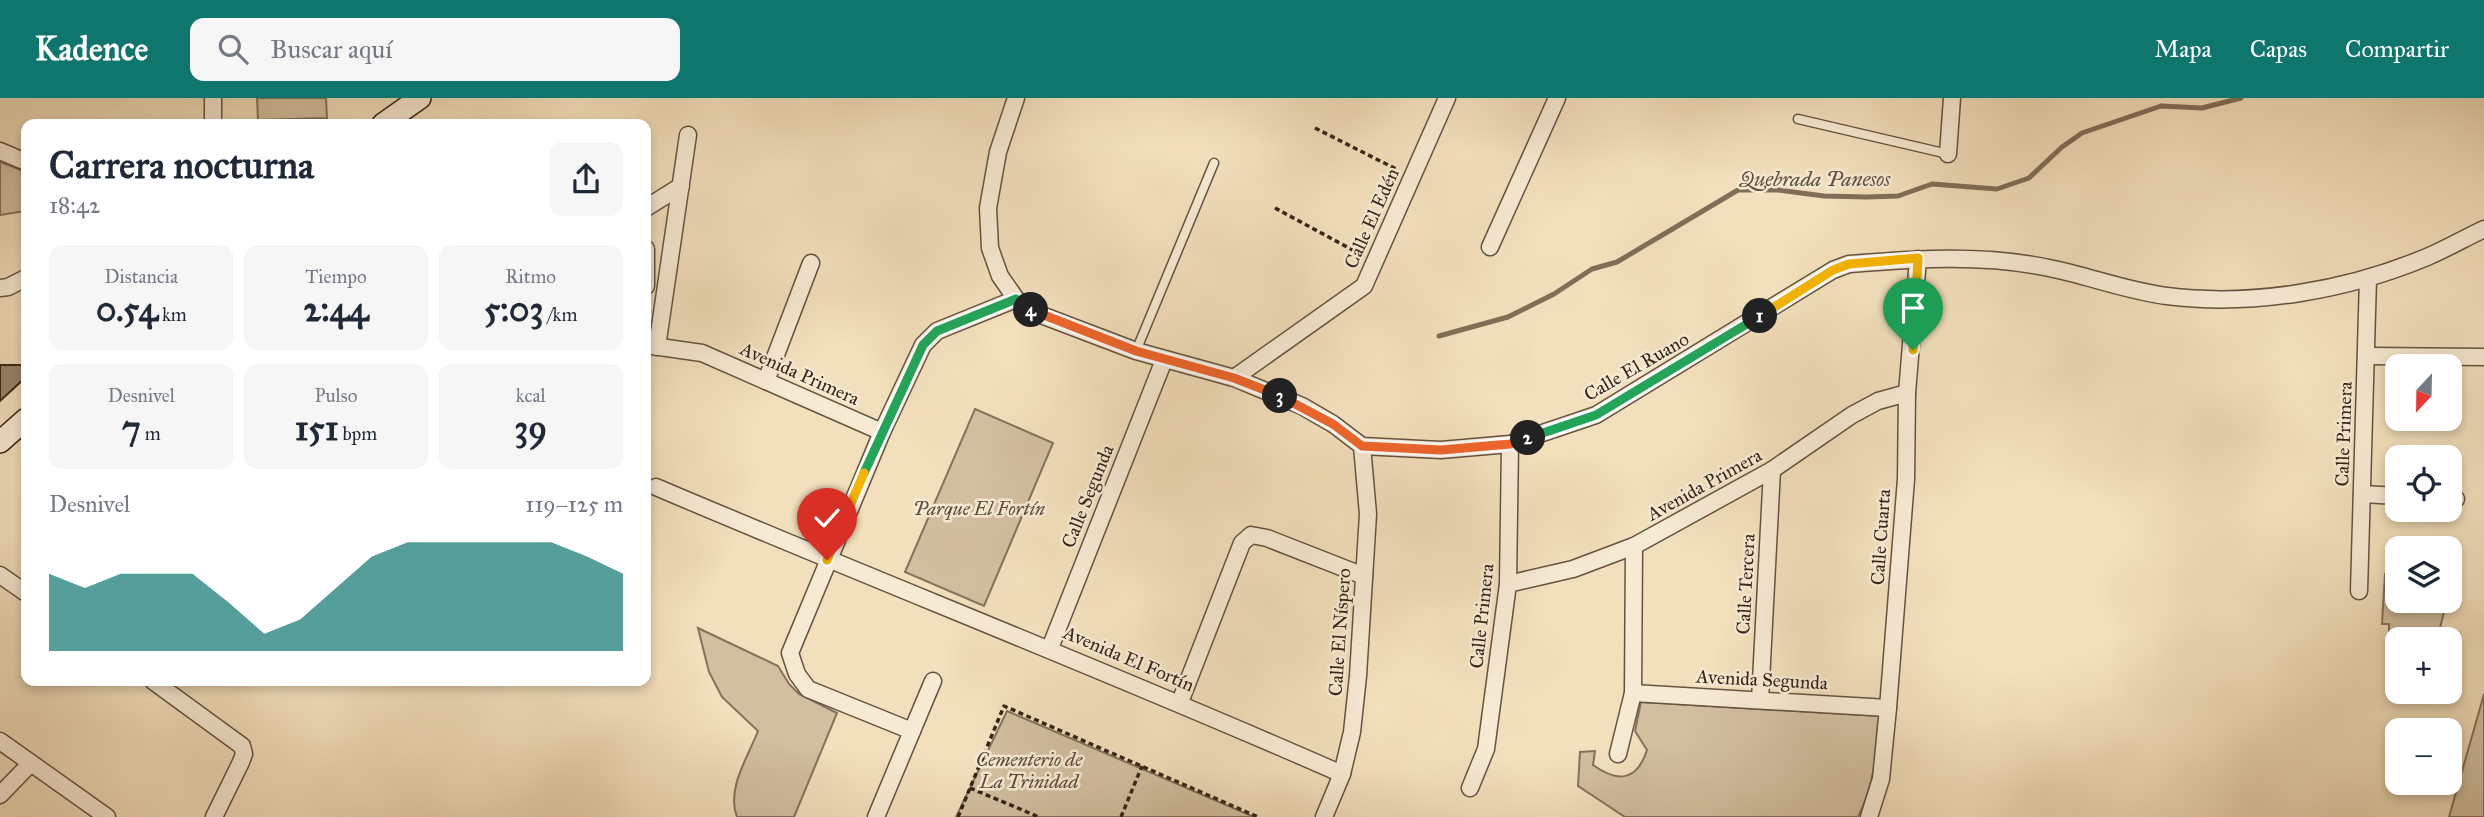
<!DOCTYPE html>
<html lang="es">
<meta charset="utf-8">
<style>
body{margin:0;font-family:"IM FELL Great Primer",serif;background:#f6f6f7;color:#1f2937;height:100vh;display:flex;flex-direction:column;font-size:26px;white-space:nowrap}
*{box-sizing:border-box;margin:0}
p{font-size:23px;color:#747a83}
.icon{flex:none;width:38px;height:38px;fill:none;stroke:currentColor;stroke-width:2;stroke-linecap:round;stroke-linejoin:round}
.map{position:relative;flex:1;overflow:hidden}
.details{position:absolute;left:21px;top:21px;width:630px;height:567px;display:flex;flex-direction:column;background:#fff;border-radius:14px;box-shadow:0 4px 10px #0003}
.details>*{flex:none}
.needle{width:46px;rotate:202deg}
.controls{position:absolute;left:2385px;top:256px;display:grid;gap:14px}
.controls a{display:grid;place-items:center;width:77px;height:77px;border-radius:14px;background:#fff;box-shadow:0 4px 10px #0003;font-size:35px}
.pin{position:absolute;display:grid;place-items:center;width:60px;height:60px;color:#fff;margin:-72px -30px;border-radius:50% 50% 50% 0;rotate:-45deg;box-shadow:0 0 7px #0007}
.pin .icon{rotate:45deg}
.km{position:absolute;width:35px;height:35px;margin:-18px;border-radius:50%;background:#222;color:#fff;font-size:19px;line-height:35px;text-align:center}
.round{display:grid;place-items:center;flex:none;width:74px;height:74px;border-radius:14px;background:#f6f6f7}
.summary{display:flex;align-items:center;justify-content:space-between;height:119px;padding:0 28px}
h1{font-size:38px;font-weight:700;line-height:52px}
.stats{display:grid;grid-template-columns:repeat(3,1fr);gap:10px;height:119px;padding:7px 28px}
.stats div{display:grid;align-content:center;border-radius:14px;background:#f6f6f7;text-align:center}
.stats b{font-size:35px;font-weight:700}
.stats small{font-size:19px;font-weight:400}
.stats p{font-size:19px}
.chart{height:196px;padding:14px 28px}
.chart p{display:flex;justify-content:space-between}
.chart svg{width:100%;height:126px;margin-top:7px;fill:#0f766e;opacity:.7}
header{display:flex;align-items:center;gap:42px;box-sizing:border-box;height:98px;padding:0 35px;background:#0f766e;color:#fff}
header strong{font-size:33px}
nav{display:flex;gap:38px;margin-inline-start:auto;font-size:24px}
.search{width:490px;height:63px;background:#f6f6f7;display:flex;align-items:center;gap:18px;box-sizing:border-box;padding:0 24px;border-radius:14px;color:#747a83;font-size:26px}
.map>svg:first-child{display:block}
.green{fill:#d2bf9f;stroke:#84725b;stroke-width:2}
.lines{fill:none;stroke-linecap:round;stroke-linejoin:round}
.stream{stroke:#806e58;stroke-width:5}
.building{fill:#97856c;stroke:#352417;stroke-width:2}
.lane-casing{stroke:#645340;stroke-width:11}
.street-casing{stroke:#645340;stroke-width:19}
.secondary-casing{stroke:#352417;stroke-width:24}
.path{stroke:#352417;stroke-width:3.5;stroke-dasharray:5 3.5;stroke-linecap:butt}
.lane{stroke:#f7ead3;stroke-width:8}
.street{stroke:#f7ead3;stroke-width:16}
.secondary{stroke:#f7ead3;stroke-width:21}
.split-1-casing{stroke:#fff;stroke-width:14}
.split-2-casing{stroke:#fff;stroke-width:14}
.split-3-casing{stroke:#fff;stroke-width:14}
.split-4-casing{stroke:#fff;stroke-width:14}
.split-5-casing{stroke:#fff;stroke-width:14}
.split-6-casing{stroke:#fff;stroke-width:14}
.split-1{stroke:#f5b400;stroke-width:9}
.split-2{stroke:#22a559;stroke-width:9}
.split-3{stroke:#f0652b;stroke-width:9}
.split-4{stroke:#f0652b;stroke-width:9}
.split-5{stroke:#22a559;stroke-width:9}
.split-6{stroke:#f5b400;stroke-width:9}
.labels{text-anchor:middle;stroke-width:5;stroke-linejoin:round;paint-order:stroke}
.street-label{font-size:19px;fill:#352417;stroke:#f7ead3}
.park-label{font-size:19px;font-style:italic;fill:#5c4b39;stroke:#f7ead3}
.water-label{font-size:21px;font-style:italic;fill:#614f3d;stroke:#f7ead3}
</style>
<header>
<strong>Kadence</strong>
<div class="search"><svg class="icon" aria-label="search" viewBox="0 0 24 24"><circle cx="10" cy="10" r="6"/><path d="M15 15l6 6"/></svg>Buscar aquí</div>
<nav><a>Mapa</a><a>Capas</a><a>Compartir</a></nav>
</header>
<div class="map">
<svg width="2484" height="719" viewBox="0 0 2484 719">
<rect width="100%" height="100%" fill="#f2dfbb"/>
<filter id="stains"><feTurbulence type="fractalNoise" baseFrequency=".00286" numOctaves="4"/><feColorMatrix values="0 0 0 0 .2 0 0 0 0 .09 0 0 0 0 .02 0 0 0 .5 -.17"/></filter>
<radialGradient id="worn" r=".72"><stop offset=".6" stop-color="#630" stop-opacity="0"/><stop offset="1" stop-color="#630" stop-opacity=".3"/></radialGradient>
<!-- green -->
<g class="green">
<polygon points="257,0 326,0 327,20 258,22"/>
<polygon points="0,64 26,74 26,113 0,117"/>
<polygon points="975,311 1053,345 984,508 905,474"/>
<polygon points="2397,475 2398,502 2447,502 2438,538 2398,541 2397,543 2389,544 2389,526 2382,526 2385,476"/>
<path d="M698,530l80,38 11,18 10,10 38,19 -43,104h-57c-11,-28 11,-60 21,-86l-36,-34 -13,-25z"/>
<polygon points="2484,596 2484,719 2449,719"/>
<path d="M1641,604l239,14c-4,37 -5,67 -22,101h-233l-47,-31 2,-34 15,-1 -2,14c25,18 44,16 54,-15l-12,-19z"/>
<polygon points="1007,613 1254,719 956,719"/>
</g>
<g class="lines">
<!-- stream -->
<polyline class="stream" points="1439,238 1508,219 1554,196 1592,171 1617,164 1738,92 1778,92 1824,98 1867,99 1898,98 1932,86 1997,91 2029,80 2062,49 2082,35 2161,8 2202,10 2241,0"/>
</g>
<!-- building -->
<polygon class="building" points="0,267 26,267 26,279 0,303"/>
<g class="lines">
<defs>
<g id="lane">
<polyline points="1798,21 1948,56"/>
<polyline points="1136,253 1214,65"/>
</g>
<g id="street">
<path d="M1016,0l-18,54 -10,56 2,40 10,28 16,23 20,14 100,38 98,27 68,28 31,18 29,22 79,4 69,-6 86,-29 237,-145 16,-6c67,-5 133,-10 200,4 40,8 78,23 118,28 86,11 181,-6 260,-39 19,-8 38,-19 57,-28"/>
<polyline points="213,26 213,0"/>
<polyline points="0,53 26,64"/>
<polyline points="1948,56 1952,0"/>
<polyline points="646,110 681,88"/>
<polyline points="1490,149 1557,0"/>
<polyline points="646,151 646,188"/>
<polyline points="0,190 8,189 26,180"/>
<polyline points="646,247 702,255 882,334"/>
<polyline points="657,249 688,37"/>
<polyline points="2366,258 2484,259"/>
<polyline points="1234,280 1364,188 1447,0"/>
<polyline points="766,283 811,165"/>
<path d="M656,389c228,97 459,187 686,287"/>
<polyline points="2362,396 2398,398"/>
<polyline points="2450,400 2456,401"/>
<polyline points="0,477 26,495"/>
<polyline points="1508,486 1573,471 1634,448 1772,372 1852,317 1878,303 1907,295"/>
<polyline points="2359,493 2368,180"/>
<polyline points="1050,550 1164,262"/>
<polyline points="153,583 242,648 244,656 241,664 214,719"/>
<polyline points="1633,595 1888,610"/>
<polyline points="1760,602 1772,372"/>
<polyline points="1180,604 1242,445 1251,437 1267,440 1364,478"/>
<polyline points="912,633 808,591 797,576 790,555 882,334 923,247 937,233 1016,201"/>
<polyline points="0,643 107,719"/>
<polyline points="1618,656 1633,595 1634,448"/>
<polyline points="1470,690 1486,651 1508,486 1510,346"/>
<polyline points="0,697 31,665"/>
<polyline points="876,719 933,583"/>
<polyline points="1324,719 1342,676 1352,634 1358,578 1368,416 1362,348"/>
<polyline points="1869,719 1881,681 1888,610 1906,381 1907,295 1918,161"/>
</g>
<g id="secondary">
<polyline points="383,26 420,0"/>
<polyline points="0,344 26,321"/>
</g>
</defs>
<!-- lane casing -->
<use href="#lane" class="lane-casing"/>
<!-- street casing -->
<use href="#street" class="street-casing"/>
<!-- secondary casing -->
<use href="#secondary" class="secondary-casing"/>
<!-- path -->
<g class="path">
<polyline points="1315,30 1398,72"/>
<polyline points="1275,110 1360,156"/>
<polyline points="970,690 1039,719"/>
<polyline points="958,719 1004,608 1258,719"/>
<polyline points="1121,719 1142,668"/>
</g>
<!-- lane -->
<use href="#lane" class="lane"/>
<!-- street -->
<use href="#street" class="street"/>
<!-- secondary -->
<use href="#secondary" class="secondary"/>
</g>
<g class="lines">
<defs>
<polyline id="split-1" points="1760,218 1833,172 1849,166 1918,160 1913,252"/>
<polyline id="split-2" points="1528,340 1596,317 1760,218"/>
<polyline id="split-3" points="1280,298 1333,326 1362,348 1441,352 1510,346 1528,340"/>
<polyline id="split-4" points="1031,212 1136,253 1234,280 1280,298"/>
<polyline id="split-5" points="864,375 923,247 937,233 1016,201 1031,212"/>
<polyline id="split-6" points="827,462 864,375"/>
</defs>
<!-- split-1 casing -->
<use href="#split-1" class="split-1-casing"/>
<!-- split-2 casing -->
<use href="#split-2" class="split-2-casing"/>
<!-- split-3 casing -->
<use href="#split-3" class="split-3-casing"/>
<!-- split-4 casing -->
<use href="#split-4" class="split-4-casing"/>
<!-- split-5 casing -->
<use href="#split-5" class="split-5-casing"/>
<!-- split-6 casing -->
<use href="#split-6" class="split-6-casing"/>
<!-- split-1 -->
<use href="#split-1" class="split-1"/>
<!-- split-2 -->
<use href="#split-2" class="split-2"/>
<!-- split-3 -->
<use href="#split-3" class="split-3"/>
<!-- split-4 -->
<use href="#split-4" class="split-4"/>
<!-- split-5 -->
<use href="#split-5" class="split-5"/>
<!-- split-6 -->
<use href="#split-6" class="split-6"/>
</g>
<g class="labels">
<!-- street labels -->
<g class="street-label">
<text transform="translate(1371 120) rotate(-66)" y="7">Calle El Edén</text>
<text transform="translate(1636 268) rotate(-30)" y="7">Calle El Ruano</text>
<text transform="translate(800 275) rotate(24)" y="7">Avenida Primera</text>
<text transform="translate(2343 336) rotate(-88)" y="7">Calle Primera</text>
<text transform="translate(1704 386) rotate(-29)" y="7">Avenida Primera</text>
<text transform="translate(1087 398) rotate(-68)" y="7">Calle Segunda</text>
<text transform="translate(1880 439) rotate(-86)" y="7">Calle Cuarta</text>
<text transform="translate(1745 486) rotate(-87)" y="7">Calle Tercera</text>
<text transform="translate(1481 518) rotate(-84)" y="7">Calle Primera</text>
<text transform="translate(1339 534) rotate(-86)" y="7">Calle El Níspero</text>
<text transform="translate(1129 560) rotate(23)" y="7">Avenida El Fortín</text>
<text transform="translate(1762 581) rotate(3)" y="7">Avenida Segunda</text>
</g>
<!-- park labels -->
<g class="park-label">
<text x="979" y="417">Parque El Fortín</text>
<text x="1029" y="668">Cementerio de<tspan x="1029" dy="22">La Trinidad</tspan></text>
</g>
<!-- water labels -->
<g class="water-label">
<text x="1815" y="88">Quebrada Panesos</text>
</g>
</g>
<rect width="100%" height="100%" filter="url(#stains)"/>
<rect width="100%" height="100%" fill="url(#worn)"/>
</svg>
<div class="controls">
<a><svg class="needle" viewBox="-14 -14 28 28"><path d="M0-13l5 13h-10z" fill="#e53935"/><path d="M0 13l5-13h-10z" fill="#747a83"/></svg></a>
<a><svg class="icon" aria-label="locate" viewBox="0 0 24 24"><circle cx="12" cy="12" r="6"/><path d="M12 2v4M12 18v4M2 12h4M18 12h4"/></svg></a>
<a><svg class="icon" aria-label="layers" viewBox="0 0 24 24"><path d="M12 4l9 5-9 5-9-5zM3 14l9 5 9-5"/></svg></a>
<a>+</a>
<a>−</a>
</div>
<div class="pin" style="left:1913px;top:252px;background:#1e9e55"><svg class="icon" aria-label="arrive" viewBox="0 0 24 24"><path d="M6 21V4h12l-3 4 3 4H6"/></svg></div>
<div class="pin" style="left:827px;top:462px;background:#d93025"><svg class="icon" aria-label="check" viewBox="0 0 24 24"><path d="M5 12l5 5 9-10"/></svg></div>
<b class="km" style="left:1760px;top:218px">1</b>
<b class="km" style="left:1528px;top:340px">2</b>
<b class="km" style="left:1280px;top:298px">3</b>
<b class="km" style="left:1031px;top:212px">4</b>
<section class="details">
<div class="summary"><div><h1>Carrera nocturna</h1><p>18:42</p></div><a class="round"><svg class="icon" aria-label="share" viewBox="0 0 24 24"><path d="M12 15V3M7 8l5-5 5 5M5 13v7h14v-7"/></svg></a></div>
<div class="stats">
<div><p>Distancia</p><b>0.54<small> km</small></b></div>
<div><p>Tiempo</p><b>2:44</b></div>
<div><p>Ritmo</p><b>5:03<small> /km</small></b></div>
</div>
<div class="stats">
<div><p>Desnivel</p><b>7<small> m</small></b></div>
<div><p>Pulso</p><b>151<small> bpm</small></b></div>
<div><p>kcal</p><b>39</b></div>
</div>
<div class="chart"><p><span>Desnivel</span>119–125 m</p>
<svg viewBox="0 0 160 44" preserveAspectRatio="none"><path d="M0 44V17L10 22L20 17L30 17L40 17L50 27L60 38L70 33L80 22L90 11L100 6L110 6L120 6L130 6L140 6L150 11L160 17V44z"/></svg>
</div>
</section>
</div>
